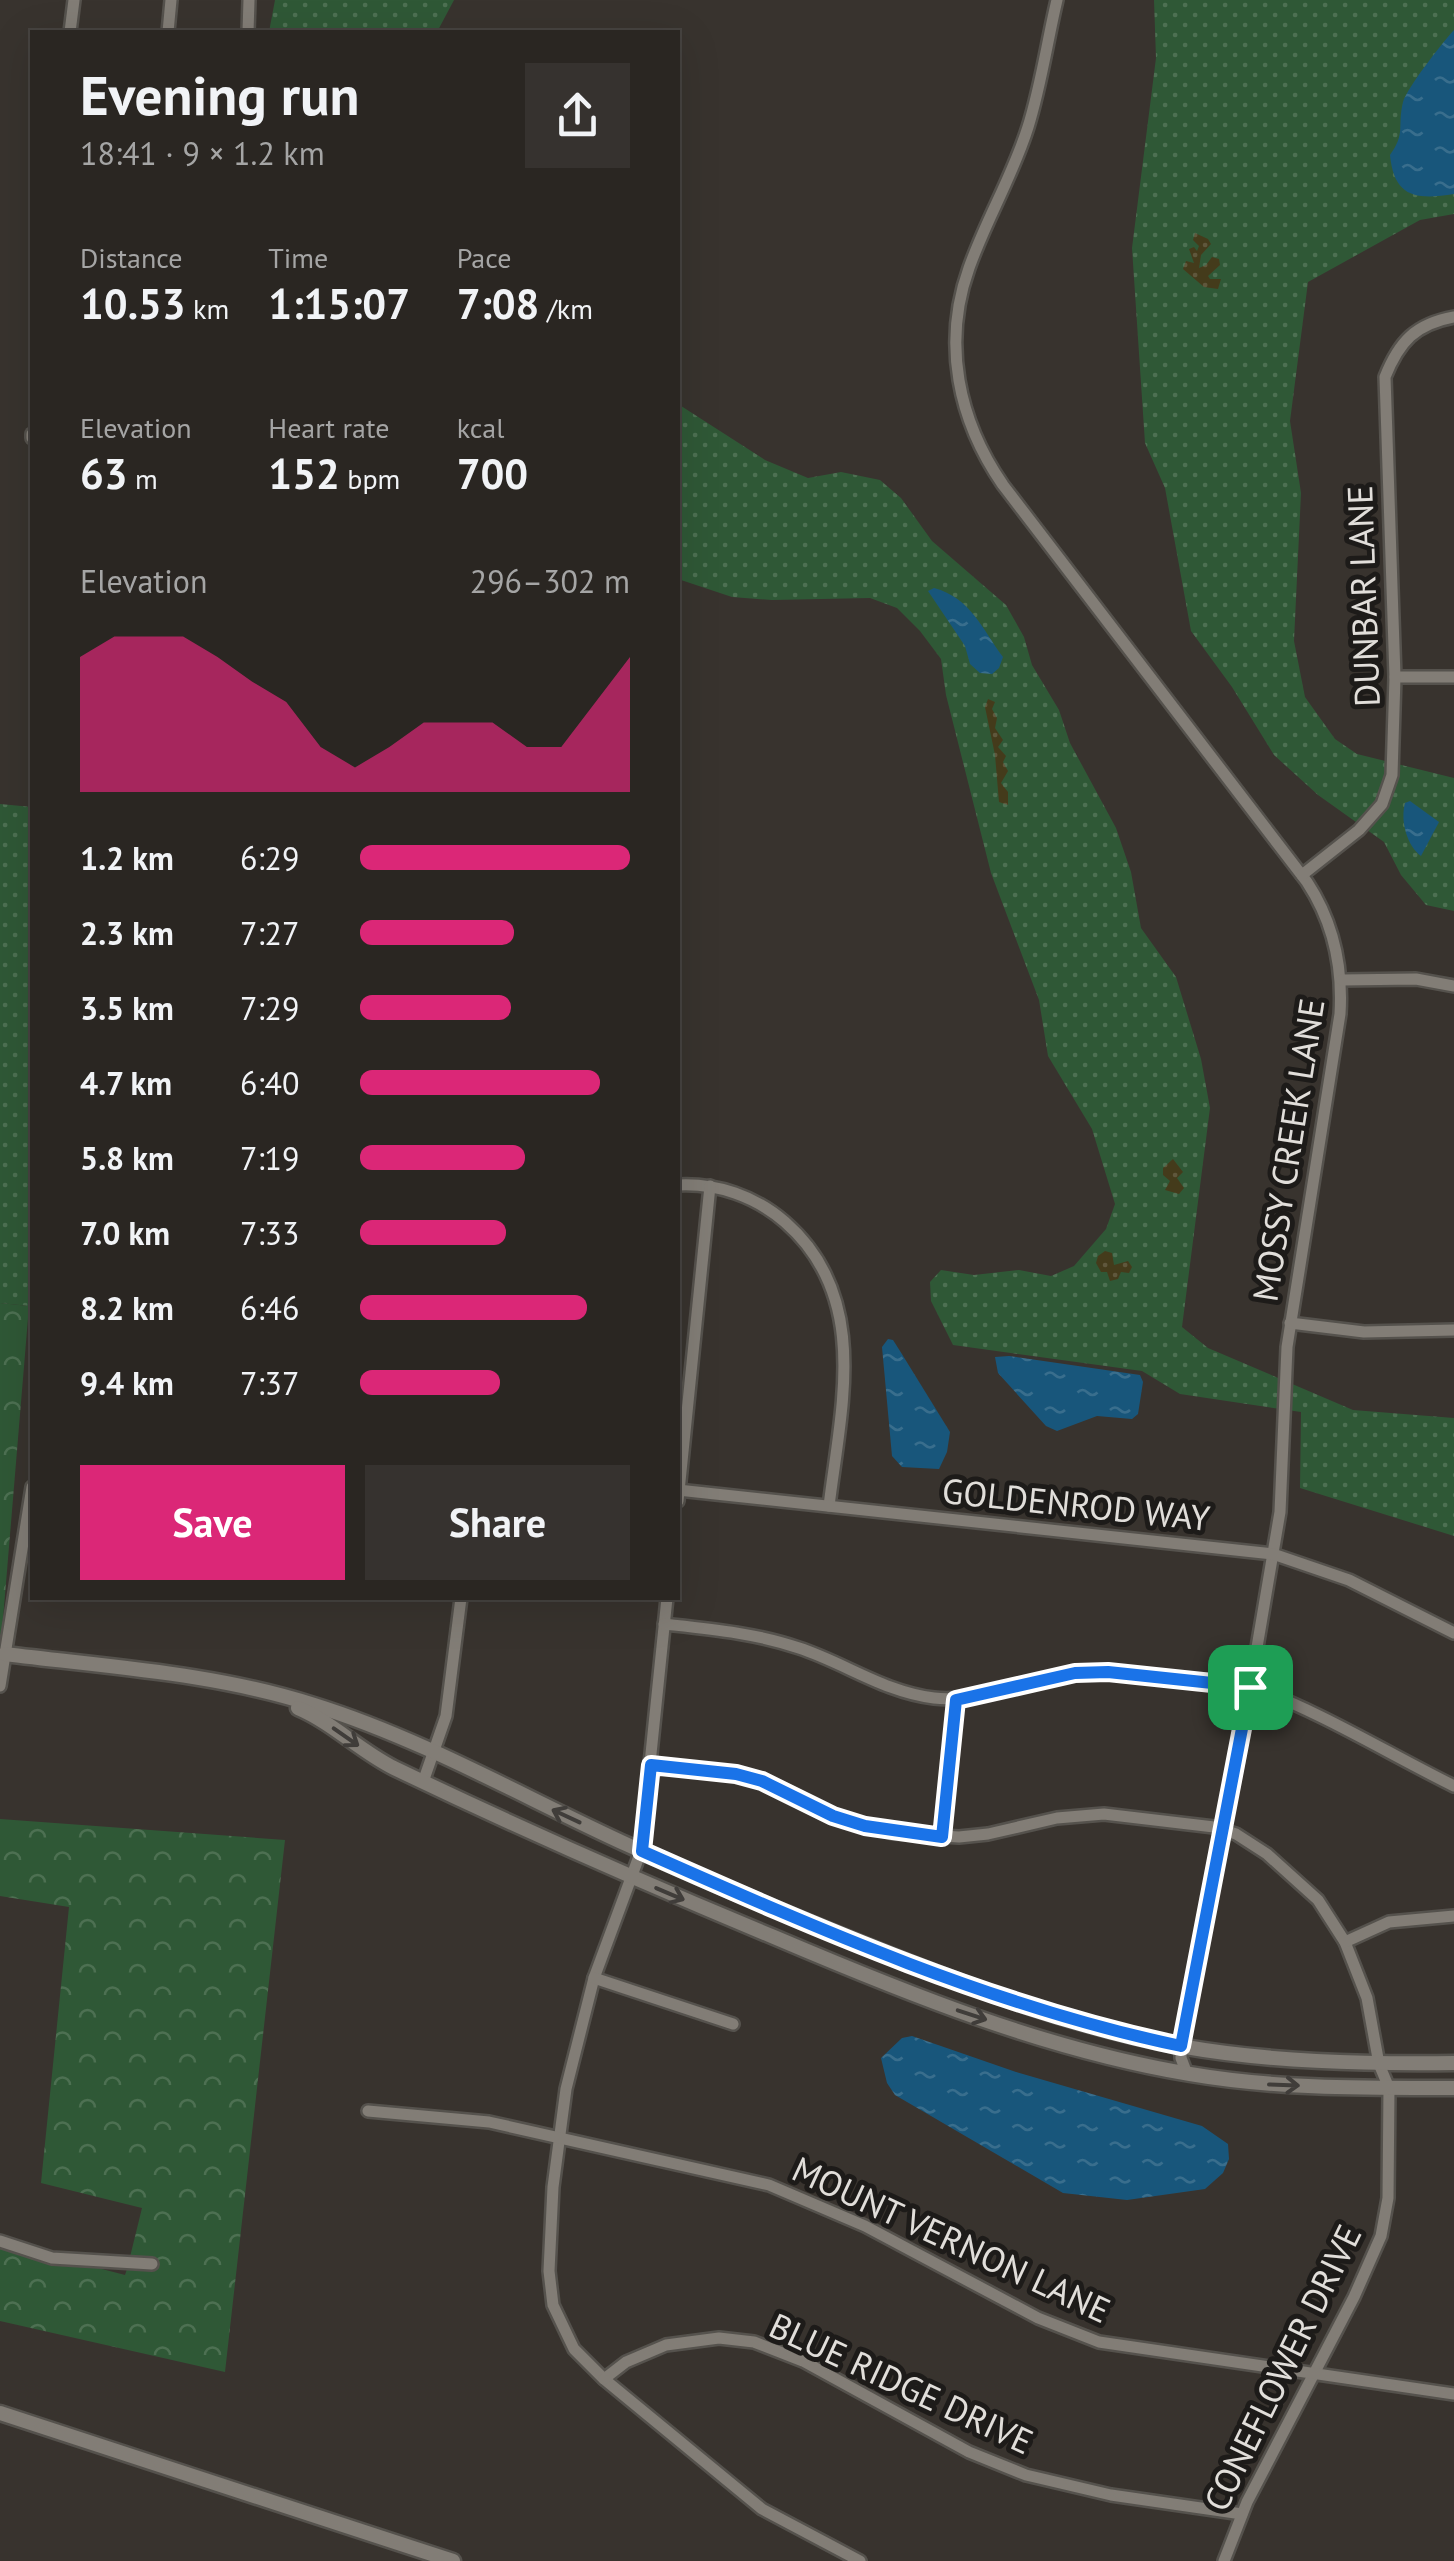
<!DOCTYPE html>
<meta charset="utf-8">
<style>
body{margin:0;font-family:"PT Sans",sans-serif;background:#36322f;color:#f1f3f6;height:100vh;display:flex;flex-direction:column;font-size:38px;white-space:nowrap}
*{box-sizing:border-box;margin:0}
p{font-size:32px;color:#a5a5a5}
.icon{flex:none;width:55px;height:55px;fill:none;stroke:currentColor;stroke-width:2;stroke-linecap:round;stroke-linejoin:round}
.map{position:relative;flex:1;overflow:hidden}
.details{position:absolute;left:30px;top:30px;width:650px;height:1570px;display:flex;flex-direction:column;background:#2a2622;border-radius:0px;box-shadow:0 10px 40px #0002,0 0 0 2px #464340}
.details>*{flex:none}
.pin{position:absolute;display:grid;place-items:center;width:85px;height:85px;color:#fff;margin:-42px;border-radius:20px;box-shadow:0 5px 15px #0006}
.round{display:grid;place-items:center;flex:none;width:105px;height:105px;border-radius:0px;background:#36322f}
.overview{display:flex;align-items:center;justify-content:space-between;height:170px;padding:0 50px}
h1{font-size:55px;font-weight:700;line-height:75px}
.figures{display:grid;grid-template-columns:repeat(3,1fr);gap:15px;height:170px;padding:10px 50px}
.figures div{display:grid;align-content:center}
.figures b{font-size:42px;font-weight:700}
.figures small{font-size:28px;font-weight:400}
.figures p{font-size:28px}
.chart{height:280px;padding:20px 50px}
.chart p{display:flex;justify-content:space-between}
.chart svg{width:100%;height:180px;margin-top:10px;fill:#db2777;opacity:.7}
.primary-button{display:flex;gap:20px;margin-top:auto;padding:20px 50px}
.primary-button a{flex:1;height:115px;border-radius:0px;background:#db2777;color:#fff;font-size:40px;font-weight:700;line-height:115px;text-align:center}
.primary-button a+a{background:#36322f;color:#f1f3f6}
ul{padding:0 50px;list-style:none;font-size:32px}
li{display:grid;grid-template-columns:160px 120px 1fr;align-items:center;height:75px}
li i{height:25px;border-radius:12px;background:#db2777}
.map>svg:first-child{display:block}
.grass{fill:url(#grass-dots)}
.forest{fill:url(#forest-crowns)}
.sand{fill:url(#sand-dots)}
.water{fill:url(#water-ripples)}
.lines{fill:none;stroke-linecap:round;stroke-linejoin:round}
.minor-casing{stroke:#55524d;stroke-width:16}
.tertiary-casing{stroke:#55524d;stroke-width:19}
.minor{stroke:#827d76;stroke-width:11}
.tertiary{stroke:#827d76;stroke-width:14}
.oneway{stroke:#403d3a}
.route-casing{stroke:#fff;stroke-width:20}
.route{stroke:#1a73e8;stroke-width:12}
.labels{text-anchor:middle;stroke-width:10;stroke-linejoin:round;paint-order:stroke}
.street-label{font-size:35px;fill:#e1deda;stroke:#1d1b19}
</style>
<div class="map">
<svg width="1454" height="2561" viewBox="0 0 1454 2561">
<defs>
<pattern id="grass-dots" width="8" height="8" patternUnits="userSpaceOnUse" patternTransform="scale(2.5)"><rect width="8" height="8" fill="#2f5836"/><path d="M2 2h.1M6 6h.1" fill="none" stroke="#4d7052" stroke-width="1.8" stroke-linecap="round"/></pattern>
<pattern id="forest-crowns" width="20" height="18" patternUnits="userSpaceOnUse" patternTransform="scale(2.5)"><rect width="20" height="18" fill="#2f5836"/><path d="M2 6a3 3 0 1 1 6 0M12 15a3 3 0 1 1 6 0" fill="none" stroke="#4d7052"/></pattern>
<pattern id="sand-dots" width="8" height="8" patternUnits="userSpaceOnUse" patternTransform="scale(2.5)"><rect width="8" height="8" fill="#443b1b"/><path d="M2 2h.1M6 6h.1" fill="none" stroke="#5f573c" stroke-width="1.8" stroke-linecap="round"/></pattern>
<pattern id="water-ripples" width="26" height="14" patternUnits="userSpaceOnUse" patternTransform="scale(2.5)"><rect width="26" height="14" fill="#18567b"/><path d="M2 4q2-2 4 0t4 0M15 11q2-2 4 0t4 0" fill="none" stroke="#396e8d"/></pattern>
</defs>
<rect width="100%" height="100%" fill="#38332e"/>
<!-- grass -->
<g class="grass">
<polygon points="275,0 454,0 437,32 269,32"/>
<polygon points="1154,0 1454,0 1454,214 1420,220 1308,282 1290,421 1301,493 1294,641 1305,697 1335,739 1357,754 1454,778 1454,911 1426,905 1401,875 1384,842 1318,795 1274,755 1232,687 1191,631 1165,488 1145,443 1132,248 1156,58"/>
<polygon points="678,404 765,460 808,478 841,472 880,480 901,498 932,541 1006,605 1024,637 1032,665 1059,710 1070,743 1116,828 1131,872 1141,928 1176,977 1201,1059 1210,1108 1182,1327 1208,1348 1353,1410 1454,1418 1454,1536 1300,1488 1301,1412 1180,1394 1142,1371 953,1345 931,1301 930,1282 941,1270 974,1275 1019,1270 1051,1276 1074,1266 1106,1229 1115,1204 1092,1129 1048,1056 1039,1000 991,873 946,695 941,659 920,631 897,608 870,598 772,600 732,597 678,579"/>
<polygon points="0,804 32,807 32,1254 29,1306 0,1303"/>
</g>
<!-- forest -->
<g class="forest">
<polygon points="0,1303 29,1306 0,1655"/>
<polygon points="0,1819 285,1840 225,2372 0,2321 0,2247 50,2264 98,2268 125,2275 127,2269 157,2270 158,2259 130,2257 142,2208 41,2183 69,1907 0,1896"/>
</g>
<!-- sand -->
<g class="sand">
<polygon points="1195,233 1208,239 1211,244 1201,255 1199,268 1206,265 1212,257 1219,259 1220,265 1208,276 1210,279 1221,279 1218,289 1204,287 1183,269 1186,261 1194,263 1189,249 1194,247 1197,251 1199,246 1193,240"/>
<polygon points="988,699 995,702 992,709 997,718 995,728 1003,740 998,747 1006,756 1003,762 1008,771 1001,783 1008,792 1008,805 999,802 995,755 985,707"/>
<polygon points="1173,1159 1183,1172 1177,1178 1184,1188 1179,1194 1165,1190 1170,1181 1163,1175 1163,1168"/>
<polygon points="1105,1251 1112,1253 1114,1265 1128,1261 1132,1267 1129,1273 1121,1272 1118,1279 1110,1281 1107,1272 1101,1272 1096,1263 1098,1256"/>
</g>
<!-- water -->
<g class="water">
<path d="M1454,30v164c-37,6 -60,4 -64,-39 16,-22 7,-28 13,-53 4,-14 39,-59 51,-72z"/>
<path d="M934,588c37,10 48,41 69,69l-4,11 -7,6 -12,-1 -10,-9 -5,-18 -37,-55z"/>
<path d="M1410,801l29,21 -18,34c-14,-10 -21,-35 -16,-53z"/>
<polygon points="888,1339 893,1340 900,1351 950,1432 947,1452 939,1469 902,1467 892,1456 882,1347"/>
<polygon points="1009,1356 1140,1375 1143,1382 1138,1414 1132,1419 1097,1416 1057,1431 1046,1426 998,1373 995,1357"/>
<polygon points="912,2036 1016,2072 1202,2126 1228,2144 1229,2159 1223,2173 1205,2189 1127,2200 1063,2193 895,2095 887,2083 881,2058 902,2038"/>
</g>
<g class="lines">
<defs>
<g id="minor">
<path d="M1057,0c-10,42 -16,86 -29,127 -15,48 -42,93 -59,141 -27,75 -11,152 34,217l304,397c27,41 36,84 33,132l-53,333 -7,165 -42,247 -57,287v12l6,16"/>
<polyline points="70,32 74,0"/>
<polyline points="168,32 171,0"/>
<polyline points="248,32 249,0"/>
<polyline points="32,434 32,438"/>
<polyline points="1395,677 1454,677"/>
<path d="M1302,875l57,-45 23,-26 10,-29 3,-98 -10,-300c14,-35 30,-53 69,-60"/>
<polyline points="1342,980 1416,979 1454,986"/>
<path d="M678,1185c39,-2 77,11 107,37 86,75 56,185 44,284"/>
<polyline points="1290,1323 1364,1332 1454,1330"/>
<polyline points="678,1490 1273,1554 1349,1580 1454,1633"/>
<polyline points="678,1501 710,1186"/>
<polyline points="667,1598 641,1851 594,1978 566,2089 553,2187 549,2271 553,2305 574,2349 604,2379 762,2509 860,2561"/>
<path d="M664,1624c46,5 91,9 135,24 46,15 85,44 135,50 48,5 93,-20 141,-25 37,-4 76,3 114,7 19,1 42,0 60,6 71,25 138,67 205,100"/>
<polyline points="0,1686 32,1487"/>
<polyline points="651,1765 712,1771 762,1781 833,1816 893,1833 959,1837 988,1834 1057,1818 1104,1814 1214,1827 1236,1834 1267,1854 1318,1900 1345,1942 1367,1998 1379,2064 1389,2088 1388,2198 1381,2236 1354,2297 1247,2502 1224,2561"/>
<polyline points="423,1782 446,1716 461,1598"/>
<polyline points="942,1837 956,1699"/>
<polyline points="1345,1942 1389,1922 1454,1916"/>
<polyline points="594,1978 733,2024"/>
<polyline points="368,2111 489,2122 769,2185 865,2226 1038,2318 1099,2342 1454,2394"/>
<polyline points="0,2241 52,2258 152,2264"/>
<polyline points="604,2379 626,2362 666,2345 719,2338 754,2342 803,2361 969,2452 1026,2475 1111,2495 1242,2514"/>
</g>
<g id="tertiary">
<path d="M5,1654c103,13 210,19 309,51 109,34 211,93 314,140 76,35 154,67 232,98 104,42 210,83 320,103 89,16 183,18 274,17"/>
<path d="M298,1708c35,15 62,43 96,60 125,60 252,116 380,169 134,57 272,113 416,137 87,15 176,14 264,14"/>
<polyline points="0,2413 453,2561"/>
</g>
</defs>
<!-- minor casing -->
<use href="#minor" class="minor-casing"/>
<!-- tertiary casing -->
<use href="#tertiary" class="tertiary-casing"/>
<!-- minor -->
<use href="#minor" class="minor"/>
<!-- tertiary -->
<use href="#tertiary" class="tertiary"/>
</g>
<!-- one-way arrows -->
<defs><path id="oneway-shaft" d="M-6 0H5M1.5-3L5.5 0L1.5 3" fill="none" stroke-width="1.6" stroke-linecap="round" stroke-linejoin="round" transform="scale(2.5)"/></defs>
<g class="oneway">
<use href="#oneway-shaft" transform="translate(346 1737) rotate(35)"/>
<use href="#oneway-shaft" transform="translate(566 1816) rotate(-155)"/>
<use href="#oneway-shaft" transform="translate(670 1894) rotate(23)"/>
<use href="#oneway-shaft" transform="translate(972 2015) rotate(18)"/>
<use href="#oneway-shaft" transform="translate(1284 2085) rotate(2)"/>
</g>
<g class="lines">
<defs>
<path id="route" d="M1108,1672l142,15 -69,359c-187,-39 -365,-118 -539,-195l9,-86 85,9 26,7 71,35 32,10 77,11 14,-137 119,-27z"/>
</defs>
<!-- route casing -->
<use href="#route" class="route-casing"/>
<!-- route -->
<use href="#route" class="route"/>
</g>
<g class="labels">
<!-- street labels -->
<g class="street-label">
<text transform="translate(1364 596) rotate(-92)" y="12">DUNBAR LANE</text>
<text transform="translate(1289 1150) rotate(-81)" y="12">MOSSY CREEK LANE</text>
<text transform="translate(1076 1505) rotate(6)" y="12">GOLDENROD WAY</text>
<text transform="translate(951 2240) rotate(25)" y="12">MOUNT VERNON LANE</text>
<text transform="translate(1283 2368) rotate(-64)" y="12">CONEFLOWER DRIVE</text>
<text transform="translate(901 2384) rotate(25)" y="12">BLUE RIDGE DRIVE</text>
</g>
</g>
</svg>
<div class="pin" style="left:1250px;top:1687px;background:#1e9e55"><svg class="icon" aria-label="arrive" viewBox="0 0 24 24"><path d="M6 21V4h12l-3 4 3 4H6"/></svg></div>
<section class="details">
<div class="overview"><div><h1>Evening run</h1><p>18:41 · 9 × 1.2 km</p></div><a class="round"><svg class="icon" aria-label="share" viewBox="0 0 24 24"><path d="M12 15V3M7 8l5-5 5 5M5 13v7h14v-7"/></svg></a></div>
<div class="figures">
<div><p>Distance</p><b>10.53<small> km</small></b></div>
<div><p>Time</p><b>1:15:07</b></div>
<div><p>Pace</p><b>7:08<small> /km</small></b></div>
</div>
<div class="figures">
<div><p>Elevation</p><b>63<small> m</small></b></div>
<div><p>Heart rate</p><b>152<small> bpm</small></b></div>
<div><p>kcal</p><b>700</b></div>
</div>
<div class="chart"><p><span>Elevation</span>296–302 m</p>
<svg viewBox="0 0 160 44" preserveAspectRatio="none"><path d="M0 44V11L10 6L20 6L30 6L40 11L50 17L60 22L70 33L80 38L90 33L100 27L110 27L120 27L130 33L140 33L150 22L160 11V44z"/></svg>
</div>
<ul>
<li><b>1.2 km</b>6:29<i style="width:100%"></i></li>
<li><b>2.3 km</b>7:27<i style="width:57%"></i></li>
<li><b>3.5 km</b>7:29<i style="width:56%"></i></li>
<li><b>4.7 km</b>6:40<i style="width:89%"></i></li>
<li><b>5.8 km</b>7:19<i style="width:61%"></i></li>
<li><b>7.0 km</b>7:33<i style="width:54%"></i></li>
<li><b>8.2 km</b>6:46<i style="width:84%"></i></li>
<li><b>9.4 km</b>7:37<i style="width:52%"></i></li>
</ul>
<div class="primary-button"><a>Save</a><a>Share</a></div>
</section>
</div>
